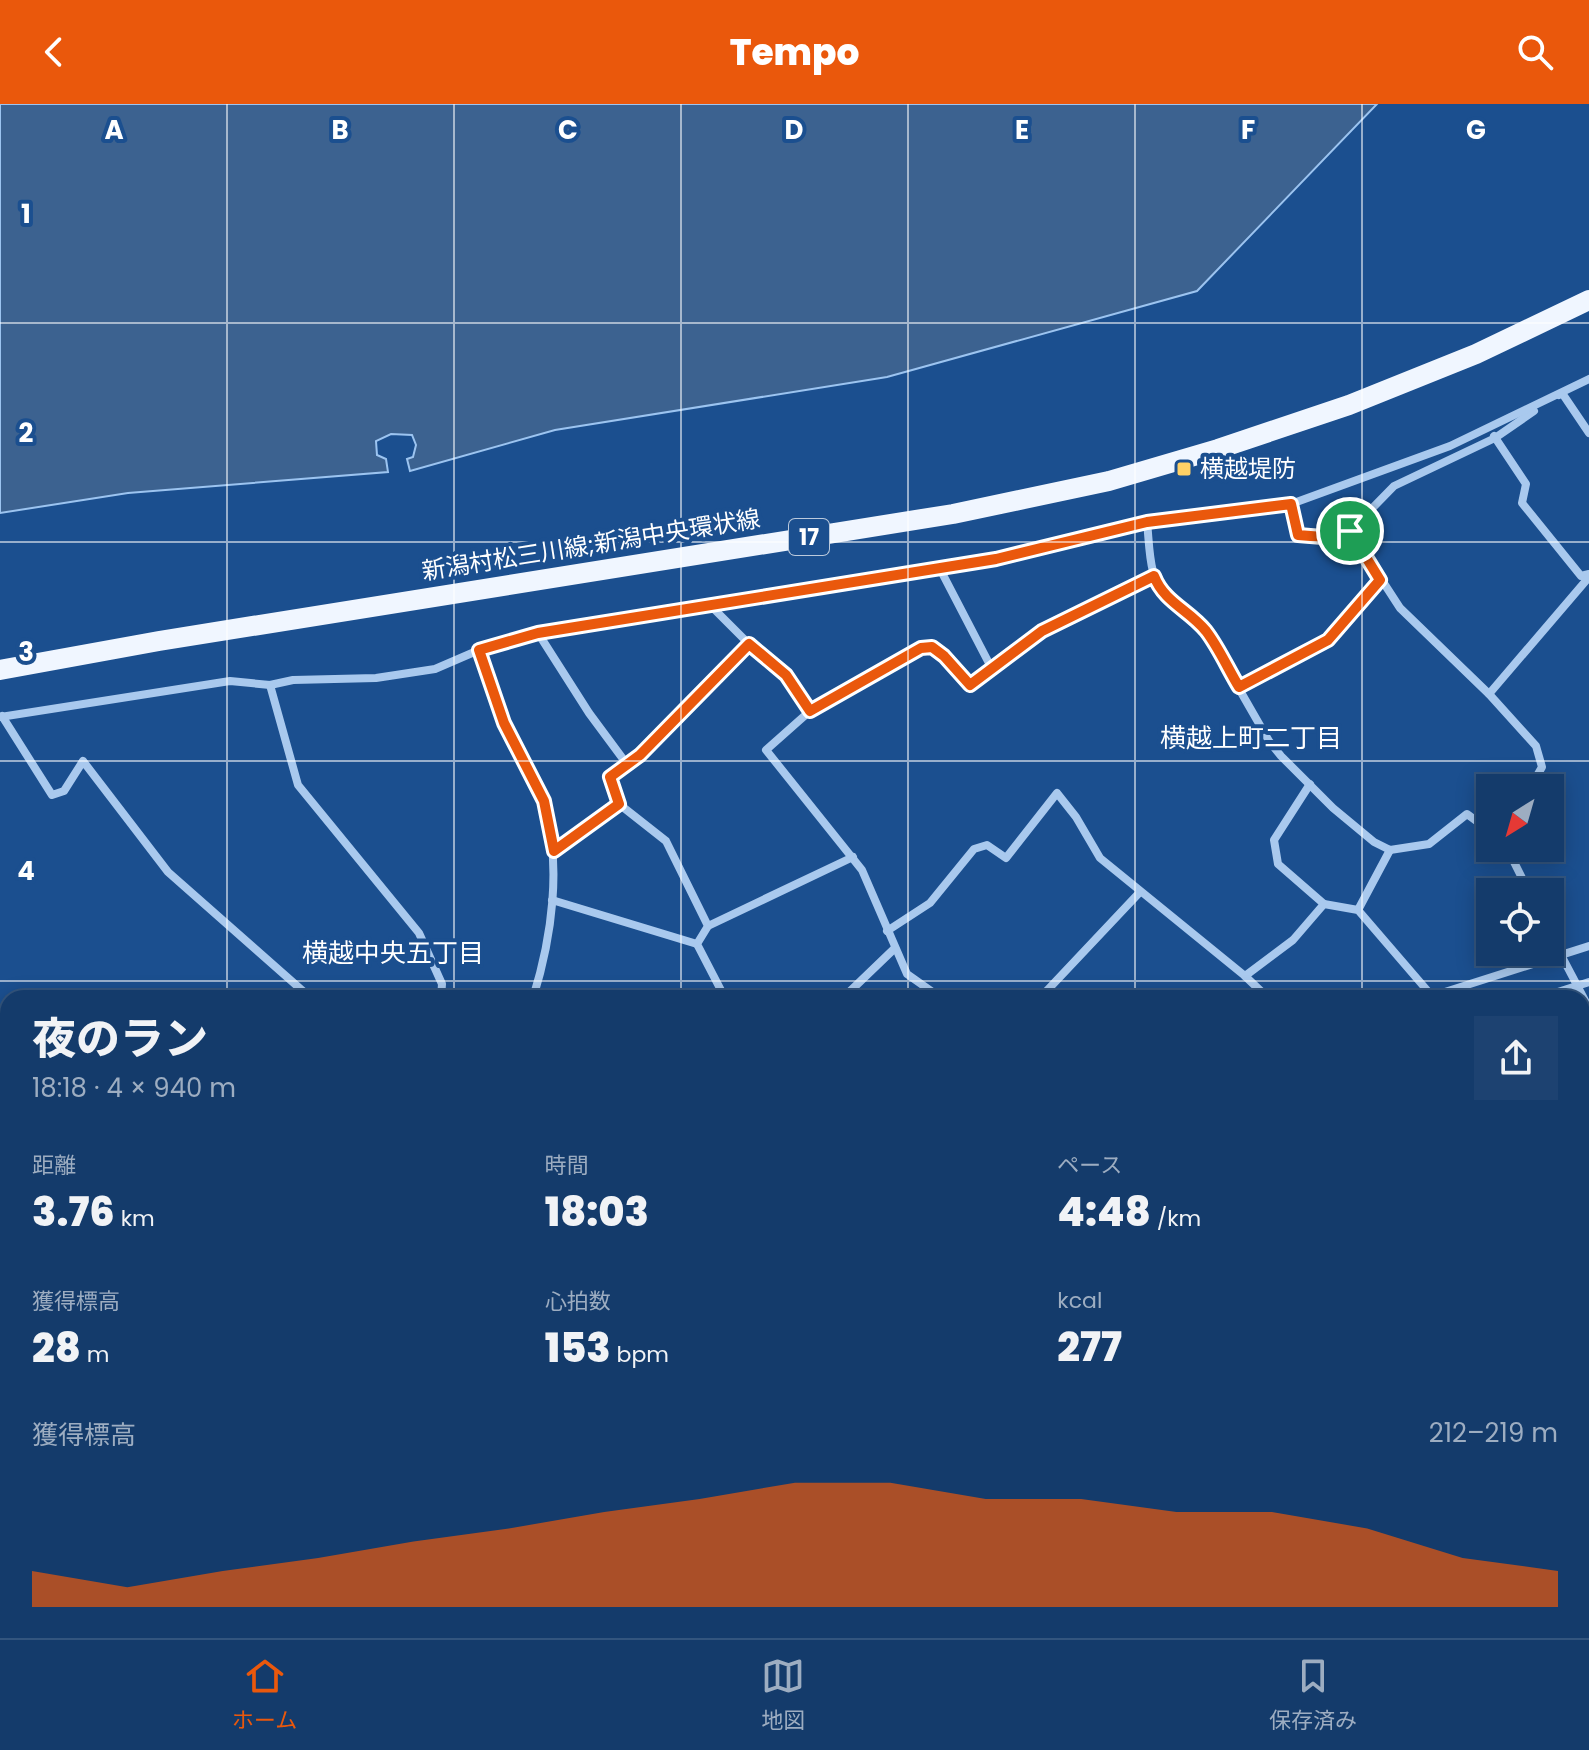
<!DOCTYPE html>
<html lang="ja">
<meta charset="utf-8">
<style>
body{margin:0;font-family:Poppins,"Noto Sans JP",sans-serif;background:#1d4271;color:#f1f3f6;height:100vh;display:flex;flex-direction:column;font-size:30px;white-space:nowrap}
*{box-sizing:border-box;margin:0}
p{font-size:26px;color:#9dadc1}
.icon{flex:none;width:44px;height:44px;fill:none;stroke:currentColor;stroke-width:2;stroke-linecap:round;stroke-linejoin:round}
.map{position:relative;flex:1;overflow:hidden}
.side{position:absolute;left:0px;top:886px;width:1590px;height:648px;display:flex;flex-direction:column;background:#143b6b;border-radius:24px 24px 0 0;box-shadow:0 4px 20px #0003,0 0 0 2px #33557e}
.side>*{flex:none}
.needle{width:52px;rotate:217deg}
.tools{position:absolute;left:1476px;top:670px;display:grid;gap:16px}
.tools a{display:grid;place-items:center;width:88px;height:88px;border-radius:0px;background:#143b6b;box-shadow:0 4px 20px #0003,0 0 0 2px #33557e;font-size:40px}
.pin{position:absolute;display:grid;place-items:center;width:68px;height:68px;color:#fff;margin:-34px;border:4px solid #fff;border-radius:50%;box-shadow:0 2px 8px #0007}
.round{display:grid;place-items:center;flex:none;width:84px;height:84px;border-radius:0px;background:#1d4271}
.summary{display:flex;align-items:center;justify-content:space-between;height:136px;padding:0 32px}
h1{font-size:44px;font-weight:800;line-height:60px}
.stats{display:grid;grid-template-columns:repeat(3,1fr);gap:12px;height:136px;padding:8px 32px}
.stats div{display:grid;align-content:center}
.stats b{font-size:40px;font-weight:800}
.stats small{font-size:22px;font-weight:400}
.stats p{font-size:22px}
.chart{height:224px;padding:16px 32px}
.chart p{display:flex;justify-content:space-between}
.chart svg{width:100%;height:144px;margin-top:8px;fill:#ea580c;opacity:.7}
header{display:flex;justify-content:space-between;align-items:center;height:104px;padding:0 32px;background:#ea580c;color:#fff;font-size:36px;font-weight:800}
.dock{display:flex;justify-content:space-around;align-items:center;height:112px;border-top:2px solid #33557e;background:#143b6b;font-size:22px;color:#9dadc1}
.dock a{display:grid;justify-items:center;gap:4px}
.dock .selected{color:#ea580c}
.map>svg:first-child{display:block}
.green{fill:#2e69ad}
.water{fill:#3c6290;stroke:#9cc4f0;stroke-width:2}
.lines{fill:none;stroke-linecap:round;stroke-linejoin:round}
.service{stroke:#a9c9ee;stroke-width:6}
.minor{stroke:#a9c9ee;stroke-width:8}
.tertiary{stroke:#a9c9ee;stroke-width:14}
.secondary{stroke:#d6e6fa;stroke-width:16}
.primary{stroke:#f0f6ff;stroke-width:20}
.route-casing{stroke:#fff;stroke-width:16}
.route{stroke:#ea580c;stroke-width:10}
.grid{fill:none;stroke:#fff;stroke-width:2;stroke-opacity:0.55}
.poi-dot{fill:#ffd166;stroke:#1b4f8f;stroke-width:3}
.labels{text-anchor:middle;stroke-width:8;stroke-linejoin:round;paint-order:stroke}
.shield{fill:#1b4f8f;stroke:#bbcadd;stroke-width:2}
.shield-label{font-size:22px;font-weight:bold;fill:#fff}
.poi-label{font-size:24px;fill:#fff;stroke:#1b4f8f;text-anchor:start}
.street-label{font-size:24px;fill:#fff;stroke:#1b4f8f}
.neighbourhood-label{font-size:26px;fill:#fff;stroke:#1b4f8f}
.grid-label{font-size:26px;text-anchor:middle;font-weight:bold;fill:#fff;stroke:#1b4f8f;stroke-width:8;stroke-linejoin:round;paint-order:stroke}
</style>
<header><svg class="icon" aria-label="back" viewBox="0 0 24 24"><path d="M15 5l-7 7 7 7"/></svg>Tempo<svg class="icon" aria-label="search" viewBox="0 0 24 24"><circle cx="10" cy="10" r="6"/><path d="M15 15l6 6"/></svg></header>
<div class="map">
<svg width="1589" height="1534" viewBox="0 0 1589 1534">
<rect width="100%" height="100%" fill="#1b4f8f"/>
<!-- green -->
<polygon class="green" points="643,1526 872,1526 875,1534 627,1534 627,1531"/>
<!-- water -->
<polygon class="water" points="0,0 1377,0 1197,187 887,273 555,326 410,367 407,355 413,353 416,341 412,331 391,330 376,337 377,351 386,355 388,368 128,389 0,409"/>
<g class="lines">
<!-- service -->
<g class="service">
<polyline points="999,1526 1001,1534"/>
<polyline points="1250,1526 1252,1534"/>
<polyline points="1080,1534 1101,1527 1104,1534"/>
</g>
<!-- minor -->
<g class="minor">
<polyline points="1559,291 1562,289 1589,329"/>
<polyline points="1494,332 1526,380 1522,399 1581,472 1589,470"/>
<polyline points="1291,400 1298,431 1335,434 1350,427 1394,382 1495,334 1534,307"/>
<path d="M1147,418c3,27 1,58 22,78 12,12 26,20 38,33l62,108 12,15 52,52 41,34 16,8 39,-6 38,-30 23,17"/>
<polyline points="1350,427 1400,504 1489,590 1536,642 1542,663 1530,684"/>
<polyline points="939,463 992,565"/>
<polyline points="711,502 749,540 640,651 610,673 619,700 666,737 708,822 697,840 725,894"/>
<polyline points="538,529 589,609 626,659"/>
<polyline points="749,540 786,571 810,607 766,646 862,766 907,870 941,894"/>
<path d="M479,546c8,25 15,52 26,76 12,25 32,50 39,77 18,62 8,134 -11,195"/>
<polyline points="270,581 298,681 419,829 442,880 441,894"/>
<polyline points="1239,583 1328,536 1380,476"/>
<polyline points="1489,590 1589,473"/>
<polyline points="810,607 921,544 932,543 944,552 970,581 1042,527 1154,472"/>
<polyline points="2,612 52,691 64,687 83,657 168,768 304,888 316,894"/>
<polyline points="0,613 230,577 270,581 293,576 376,574 435,565 479,546 538,529 996,455 1147,418 1291,400 1450,342 1589,275"/>
<polyline points="1310,680 1274,736 1278,760 1324,800"/>
<polyline points="1507,744 1529,788"/>
<polyline points="554,747 619,700"/>
<polyline points="552,796 697,840"/>
<polyline points="1358,806 1390,746"/>
<polyline points="708,822 853,753"/>
<polyline points="887,827 930,799 974,745 987,741 1006,754 1057,689 1076,713 1100,754 1245,872 1268,894"/>
<polyline points="1550,830 1589,904"/>
<polyline points="1245,872 1293,836 1324,800 1358,806 1432,892"/>
<polyline points="843,894 895,844"/>
<polyline points="1040,894 1140,788"/>
<polyline points="1426,894 1589,842"/>
<polyline points="1539,894 1589,878"/>
<polyline points="0,931 8,937"/>
<polyline points="1582,936 1589,934"/>
<polyline points="1582,1043 1589,1040"/>
<polyline points="1582,1143 1589,1141"/>
<polyline points="1582,1251 1589,1249"/>
<polyline points="0,1330 8,1328"/>
<polyline points="1582,1357 1589,1354"/>
<polyline points="0,1365 8,1363"/>
<polyline points="583,1526 586,1534"/>
<polyline points="1504,1526 1507,1534"/>
<polyline points="192,1534 195,1526"/>
<polyline points="382,1534 383,1526"/>
</g>
<!-- tertiary -->
<polyline class="tertiary" points="917,1526 920,1534"/>
<!-- secondary -->
<g class="secondary">
<polyline points="0,1144 8,1150"/>
<polyline points="327,1526 337,1534"/>
</g>
<!-- primary -->
<polyline class="primary" points="0,566 159,537 953,410 1109,377 1218,345 1349,301 1476,250 1589,196"/>
</g>
<g class="lines">
<defs>
<path id="route" d="M1291,400l7,31 37,3 15,-7 30,49 -52,60 -89,47c-11,-18 -20,-39 -33,-56 -17,-21 -42,-29 -52,-55l-112,55 -72,54 -26,-29 -12,-9 -11,1 -111,63 -24,-36 -37,-31 -109,111 -30,22 9,27 -65,47 -10,-50 -40,-78 -25,-73 59,-17 458,-74 151,-37z"/>
</defs>
<!-- route casing -->
<use href="#route" class="route-casing"/>
<!-- route -->
<use href="#route" class="route"/>
</g>
<!-- grid -->
<path class="grid" d="M227,0v894M454,0v894M681,0v894M908,0v894M1135,0v894M1362,0v894M0,219h1589M0,438h1589M0,657h1589M0,877h1589M0,1096h8M1582,1096h7M0,1315h8M1582,1315h7M227,1526v8M454,1526v8M681,1526v8M908,1526v8M1135,1526v8M1362,1526v8"/>
<!-- markers -->
<rect class="poi-dot" x="1176" y="357" width="16" height="16" rx="4"/>
<g class="labels">
<!-- shield labels -->
<rect class="shield" x="789" y="415" width="40" height="36" rx="6"/>
<g class="shield-label">
<text x="809" y="441">17</text>
</g>
<!-- poi labels -->
<g class="poi-label">
<text x="1200" y="373">横越堤防</text>
</g>
<!-- street labels -->
<g class="street-label">
<text transform="translate(591 441) rotate(-9)" y="8">新潟村松三川線;新潟中央環状線</text>
</g>
<!-- neighbourhood labels -->
<g class="neighbourhood-label">
<text x="1251" y="643">横越上町二丁目</text>
<text x="393" y="858">横越中央五丁目</text>
</g>
</g>
<g class="grid-label">
<text x="114" y="35">A</text>
<text x="340" y="35">B</text>
<text x="568" y="35">C</text>
<text x="794" y="35">D</text>
<text x="1022" y="35">E</text>
<text x="1248" y="35">F</text>
<text x="1476" y="35">G</text>
<text x="26" y="119">1</text>
<text x="26" y="338">2</text>
<text x="26" y="557">3</text>
<text x="26" y="776">4</text>
</g>
</svg>
<div class="tools">
<a><svg class="needle" viewBox="-14 -14 28 28"><path d="M0-13l5 13h-10z" fill="#e53935"/><path d="M0 13l5-13h-10z" fill="#9dadc1"/></svg></a>
<a><svg class="icon" aria-label="locate" viewBox="0 0 24 24"><circle cx="12" cy="12" r="6"/><path d="M12 2v4M12 18v4M2 12h4M18 12h4"/></svg></a>
</div>
<div class="pin" style="left:1350px;top:427px;background:#1e9e55"><svg class="icon" aria-label="arrive" viewBox="0 0 24 24"><path d="M6 21V4h12l-3 4 3 4H6"/></svg></div>
<section class="side">
<div class="summary"><div><h1>夜のラン</h1><p>18:18 · 4 × 940 m</p></div><a class="round"><svg class="icon" aria-label="share" viewBox="0 0 24 24"><path d="M12 15V3M7 8l5-5 5 5M5 13v7h14v-7"/></svg></a></div>
<div class="stats">
<div><p>距離</p><b>3.76<small> km</small></b></div>
<div><p>時間</p><b>18:03</b></div>
<div><p>ペース</p><b>4:48<small> /km</small></b></div>
</div>
<div class="stats">
<div><p>獲得標高</p><b>28<small> m</small></b></div>
<div><p>心拍数</p><b>153<small> bpm</small></b></div>
<div><p>kcal</p><b>277</b></div>
</div>
<div class="chart"><p><span>獲得標高</span>212–219 m</p>
<svg viewBox="0 0 160 44" preserveAspectRatio="none"><path d="M0 44V33L10 38L20 33L30 29L40 24L50 20L60 15L70 11L80 6L90 6L100 11L110 11L120 15L130 15L140 20L150 29L160 33V44z"/></svg>
</div>
</section>
</div>
<nav class="dock">
<a class="selected"><svg class="icon" aria-label="home" viewBox="0 0 24 24"><path d="M3 11l9-7 9 7M6 9v11h12V9"/></svg>ホーム</a>
<a><svg class="icon" aria-label="map" viewBox="0 0 24 24"><path d="M3 6l6-2 6 2 6-2v14l-6 2-6-2-6 2zM9 4v14M15 6v14"/></svg>地図</a>
<a><svg class="icon" aria-label="saved" viewBox="0 0 24 24"><path d="M7 4h10v16l-5-4-5 4z"/></svg>保存済み</a>
</nav>
